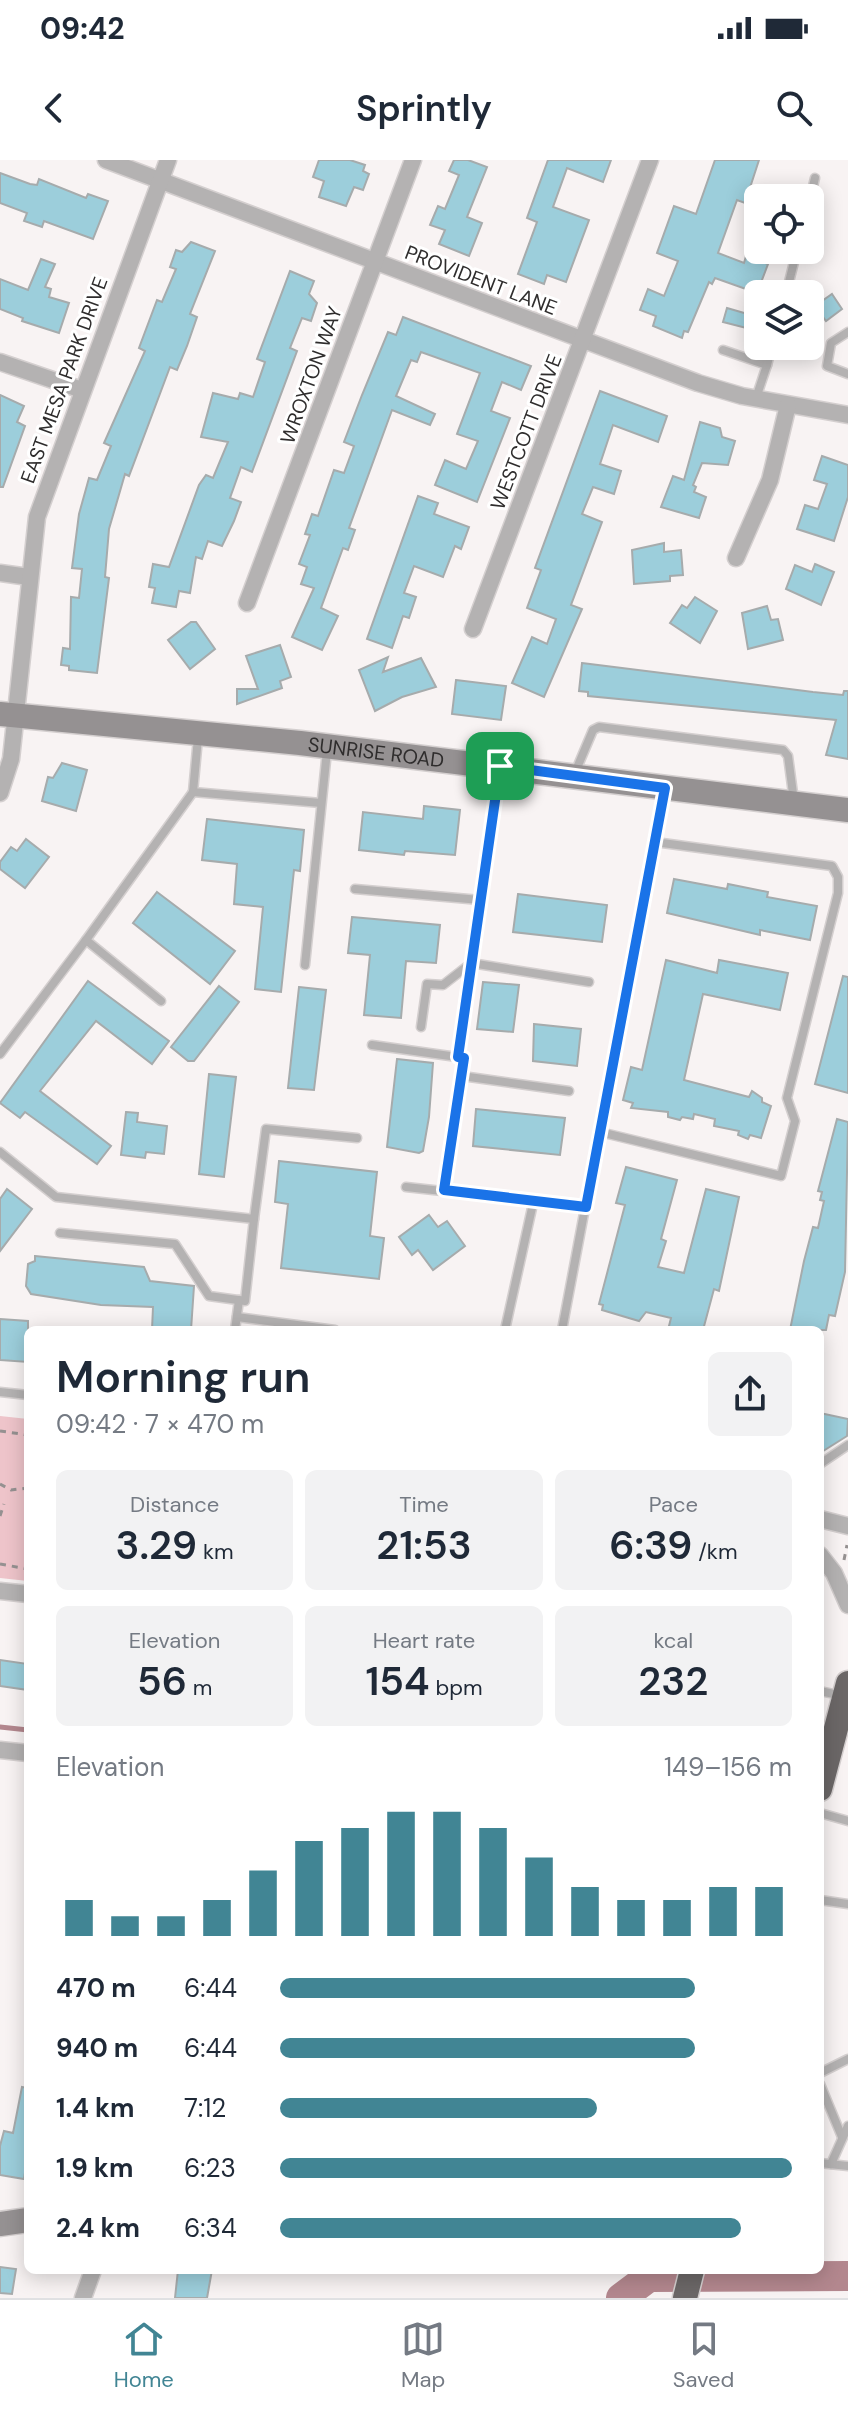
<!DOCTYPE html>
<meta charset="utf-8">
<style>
body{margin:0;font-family:"DM Sans",sans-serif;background:#f2f2f3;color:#1f2937;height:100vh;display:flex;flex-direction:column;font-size:30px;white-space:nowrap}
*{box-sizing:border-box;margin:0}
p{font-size:26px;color:#747a83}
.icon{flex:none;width:44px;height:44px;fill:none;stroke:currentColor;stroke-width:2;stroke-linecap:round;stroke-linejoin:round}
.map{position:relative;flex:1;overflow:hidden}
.drawer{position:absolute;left:24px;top:1166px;width:800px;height:948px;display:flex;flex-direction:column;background:#fff;border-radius:12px;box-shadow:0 4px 20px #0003}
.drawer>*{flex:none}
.controls{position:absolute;left:744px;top:24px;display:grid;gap:16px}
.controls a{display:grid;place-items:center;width:80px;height:80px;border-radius:12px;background:#fff;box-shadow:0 4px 20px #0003;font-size:40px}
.pin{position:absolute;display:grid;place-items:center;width:68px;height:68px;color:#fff;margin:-34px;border-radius:16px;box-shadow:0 4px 12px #0006}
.round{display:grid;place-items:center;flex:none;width:84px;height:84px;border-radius:12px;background:#f2f2f3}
.summary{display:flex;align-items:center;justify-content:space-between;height:136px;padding:0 32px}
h1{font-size:44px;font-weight:600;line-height:60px}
.metrics{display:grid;grid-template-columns:repeat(3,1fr);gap:12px;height:136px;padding:8px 32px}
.metrics div{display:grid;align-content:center;border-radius:12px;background:#f2f2f3;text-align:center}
.metrics b{font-size:40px;font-weight:600}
.metrics small{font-size:22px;font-weight:400}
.metrics p{font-size:22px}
.chart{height:224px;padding:16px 32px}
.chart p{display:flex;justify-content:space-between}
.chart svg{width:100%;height:144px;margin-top:8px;stroke:#418594;stroke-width:6}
ul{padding:0 32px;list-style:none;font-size:26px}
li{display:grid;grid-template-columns:128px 96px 1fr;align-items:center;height:60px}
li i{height:20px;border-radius:10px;background:#418594}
.status{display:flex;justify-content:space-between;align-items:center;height:56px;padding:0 40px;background:#fff;direction:ltr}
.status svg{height:22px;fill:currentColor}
header{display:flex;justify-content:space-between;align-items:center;height:104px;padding:0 32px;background:#fff;font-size:36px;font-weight:600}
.menu{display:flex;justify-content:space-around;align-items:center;height:112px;border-top:2px solid #e0e1e3;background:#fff;font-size:22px;color:#747a83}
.menu a{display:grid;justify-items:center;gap:4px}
.menu .active{color:#418594}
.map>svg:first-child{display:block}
.green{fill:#eec4ca}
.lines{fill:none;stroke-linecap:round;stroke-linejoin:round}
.stream{stroke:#b3878e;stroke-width:5}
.river{stroke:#b3878e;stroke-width:30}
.building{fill:#9ccedb;stroke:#a6abac;stroke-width:2}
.lane-casing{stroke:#d4cfcf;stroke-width:11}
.street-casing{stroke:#d4cfcf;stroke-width:19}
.secondary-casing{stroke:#d4cfcf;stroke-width:27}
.highway-casing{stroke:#d4cfcf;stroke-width:27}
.path{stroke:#959191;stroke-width:3;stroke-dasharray:6 6;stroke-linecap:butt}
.lane{stroke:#b4b2b2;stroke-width:8}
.street{stroke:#b4b2b2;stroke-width:16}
.secondary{stroke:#959192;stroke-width:24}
.highway{stroke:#6b6767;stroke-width:24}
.route-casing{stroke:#fff;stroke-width:16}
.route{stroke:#1a73e8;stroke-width:10}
.labels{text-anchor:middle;stroke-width:6;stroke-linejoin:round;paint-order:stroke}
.street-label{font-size:20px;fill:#2f2d2d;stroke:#fff}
</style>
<div class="status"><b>09:42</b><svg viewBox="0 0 49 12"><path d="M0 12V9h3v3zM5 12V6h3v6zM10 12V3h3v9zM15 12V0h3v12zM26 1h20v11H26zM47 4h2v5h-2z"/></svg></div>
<header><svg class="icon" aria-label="back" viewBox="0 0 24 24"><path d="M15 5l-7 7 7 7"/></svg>Sprintly<svg class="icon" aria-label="search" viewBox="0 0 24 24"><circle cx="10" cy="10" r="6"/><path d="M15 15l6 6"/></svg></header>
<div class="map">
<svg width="848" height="2138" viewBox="0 0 848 2138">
<rect width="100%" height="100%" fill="#f8f3f3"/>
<!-- green -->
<polygon class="green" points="0,1256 28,1259 28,1421 0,1418"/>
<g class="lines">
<!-- stream -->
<polyline class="stream" points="0,1567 28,1570"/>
<!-- river -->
<polyline class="river" points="621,2138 649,2117 848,2116"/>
</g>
<!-- building -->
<g class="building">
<polygon points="319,0 350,0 365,5 363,11 369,14 363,30 354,27 346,46 319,37 324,21 313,17"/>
<polygon points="454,0 468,0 487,7 467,57 482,63 469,96 439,84 445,70 430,65 438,46 445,49 459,15 449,11"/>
<polygon points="548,0 611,0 603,22 567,8 553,47 589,60 566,122 547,115 544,124 518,114 537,62 527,58"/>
<polygon points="715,0 759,0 745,43 737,40 718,93 744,103 746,96 768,104 757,133 715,118 712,124 709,122 688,172 684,171 682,178 653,166 656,156 640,150 648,129 664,136 678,101 657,93 674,46 696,54"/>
<polygon points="0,13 30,24 37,25 39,19 86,38 88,34 108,41 93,79 44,61 42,67 24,61 27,53 0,43"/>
<polygon points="191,82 215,91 190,154 197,157 187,186 177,210 170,207 129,316 125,314 109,369 105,417 109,418 97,513 69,510 69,506 61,505 63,488 70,489 71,437 79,438 82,409 72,408 79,354 89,318 97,320 111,286 104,283 145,191 139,188 157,140 162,142 176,109 170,107 176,90 182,92"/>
<polygon points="41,99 55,104 45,127 51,129 49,137 69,143 59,173 22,161 23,158 0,149 0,119 28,130"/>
<polygon points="290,111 314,121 309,134 317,143 311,161 302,158 290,188 297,191 252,312 241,307 230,338 241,342 234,361 222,386 208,381 202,399 196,397 190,433 179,431 176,447 152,443 155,428 149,427 153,404 169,407 199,325 206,315 213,318 228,282 201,277 213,233 238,239 240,233 253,237 265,202 257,199"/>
<polygon points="832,134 842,149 826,161 815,146"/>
<polygon points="727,148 758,157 758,171 723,162"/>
<polygon points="403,157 531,206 521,230 502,222 491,251 510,258 477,342 435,325 445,300 466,309 478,281 457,274 480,213 421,192 417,202 411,200 396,236 435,254 430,265 392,250 349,368 355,370 348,390 343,388 321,448 338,456 322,490 292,477 314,428 301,424 307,407 299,404 310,375 305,374 312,354 318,356 334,310 344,313 354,286 344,282 362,235 388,172 396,175"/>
<polygon points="600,231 667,256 658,282 613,265 600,304 621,311 614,334 593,327 582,354 602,362 571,445 582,449 544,537 512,523 532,477 547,484 556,459 527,448 541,410 535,408"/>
<polygon points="0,235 24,246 17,262 25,266 3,327 0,327"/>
<polygon points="700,262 720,268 722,277 735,281 728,305 702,303 693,325 696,327 694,332 706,337 699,358 661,347 673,316 684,320"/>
<polygon points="822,296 848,305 848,337 834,381 797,369 805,345 818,349 827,324 814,320"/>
<polygon points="418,336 438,343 434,354 469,367 461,389 455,386 443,417 414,406 404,433 416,437 409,458 403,456 392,488 367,479"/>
<polygon points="664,383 664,392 681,390 683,415 670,416 670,421 634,424 632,390"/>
<polygon points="815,404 834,412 821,445 786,429 795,405 812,412"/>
<polygon points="695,437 717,451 700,483 670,463 682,445 687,448"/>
<polygon points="767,446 771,460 778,459 783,480 748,489 742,453"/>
<polygon points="191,462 196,462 215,489 190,509 168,480"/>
<polygon points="280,485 291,517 280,521 282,528 237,544 237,529 258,529 246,496"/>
<polygon points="388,497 383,512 421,498 436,527 402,537 375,551 359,510"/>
<polygon points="582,503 813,532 843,535 844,531 848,531 848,599 826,595 836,560 588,536 588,532 579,531"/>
<polygon points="456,520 506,526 501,560 452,554"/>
<polygon points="62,603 87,610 76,651 42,641 48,617 53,618"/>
<polygon points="424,646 460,650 455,695 405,691 404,695 359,690 363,652 423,659"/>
<polygon points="207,659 304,670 300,711 294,710 281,832 255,829 263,747 234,744 237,704 202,700"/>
<polygon points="26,679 49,697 25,728 0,709 0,702 11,687 17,691"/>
<polygon points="674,719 727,729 728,724 768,732 767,737 817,746 810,780 760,770 760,775 667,753"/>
<polygon points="157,732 235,791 210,824 133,763"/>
<polygon points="518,734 607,745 602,782 513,772"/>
<polygon points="352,757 440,765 436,803 406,801 401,858 364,855 370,795 348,793"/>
<polygon points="666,800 717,813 719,800 788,813 780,850 703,834 684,920 749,937 752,931 762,938 762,942 771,946 761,978 750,975 748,979 738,975 739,971 714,966 715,959 694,954 693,959 682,957 680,960 668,957 668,952 631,948 633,943 623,940 631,907 642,910"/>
<polygon points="843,816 848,817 848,933 815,924"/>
<polygon points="88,821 169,881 152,904 96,861 40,931 111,986 97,1004 25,952 20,958 0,943"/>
<polygon points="483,822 519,825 513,872 477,869"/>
<polygon points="219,826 239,842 194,901 188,901 171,887"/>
<polygon points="299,827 326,830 314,930 288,928"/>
<polygon points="534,864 581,869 577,906 533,901"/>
<polygon points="397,899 433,903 429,957 423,991 419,993 387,987"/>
<polygon points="209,914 236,917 224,1017 199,1014"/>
<polygon points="476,949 565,958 560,995 473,986"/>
<polygon points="126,952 138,953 137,962 167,966 164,994 146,992 145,998 121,995"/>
<polygon points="837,959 848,962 845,1112 835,1156 829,1155 826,1170 790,1170 804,1101 813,1067 818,1068 824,1041 820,1040 822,1032 818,1031"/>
<polygon points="279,1001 377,1012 370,1076 384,1078 379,1119 281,1108 288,1044 275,1042"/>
<polygon points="626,1007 677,1020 661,1079 666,1081 658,1107 684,1113 706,1029 739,1037 719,1131 714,1129 703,1170 668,1170 671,1158 646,1152 639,1161 602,1150 603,1145 599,1144 625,1045 616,1043"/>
<polygon points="7,1029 32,1049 0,1091 0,1039"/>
<polygon points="429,1055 438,1067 447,1061 465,1086 433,1110 418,1090 412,1095 399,1077"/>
<polygon points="35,1096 144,1107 150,1121 194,1126 191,1170 152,1170 153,1147 101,1145 31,1134 26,1126 28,1104 35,1101"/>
<polygon points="0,1159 28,1161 28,1202 0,1200"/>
<polygon points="820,1253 848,1259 847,1276 820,1293"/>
<polygon points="0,1500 28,1504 28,1530 0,1526"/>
<polygon points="22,1927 28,1928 28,1993 24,2019 0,2015 0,1986 4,1971 13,1973"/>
<polygon points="0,2107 16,2109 12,2134 0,2133"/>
<polygon points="178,2110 212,2110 207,2138 175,2138"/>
</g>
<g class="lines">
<defs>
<g id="lane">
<polyline points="810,39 815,18"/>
<polyline points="786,134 797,90"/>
<polyline points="848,172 831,183 827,206 848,214"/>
<polyline points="723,190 767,205 756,238"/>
<polyline points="767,205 772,186"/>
<polyline points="198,578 193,632 321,643"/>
<polyline points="499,611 471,803 589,822"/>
<polyline points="574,615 593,570 599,567 783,590 788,596 794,641"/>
<polyline points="355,729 480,740"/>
<polyline points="305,805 327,591"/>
<polyline points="161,841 86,780 193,632"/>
<polyline points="421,867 427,824 443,825 470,804"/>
<polyline points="372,885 464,898 444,1030"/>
<polyline points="0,894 86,780"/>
<polyline points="458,897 471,803"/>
<polyline points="462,916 569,931"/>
<polyline points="600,972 781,1016 795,961 787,938 838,733 838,717 832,706 655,682"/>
<polyline points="0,992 56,1037 254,1059 266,969 357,978"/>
<polyline points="406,1027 586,1047"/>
<polyline points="60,1073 175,1084 209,1136 245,1141 254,1059"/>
<polyline points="237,1157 335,1170"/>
<polyline points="235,1170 239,1140"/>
<polyline points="505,1170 534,1039"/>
<polyline points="562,1170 664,629"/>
<polyline points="0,1232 28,1235"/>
<polyline points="820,1304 848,1285"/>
<polyline points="820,1531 843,1536"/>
<polyline points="820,1653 848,1661"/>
<polyline points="820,1740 848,1744"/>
<polyline points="820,1913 848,1899"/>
<polyline points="820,1924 842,1977"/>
<polyline points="820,2003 848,2006"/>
<polyline points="831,2004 848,1966"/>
</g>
<g id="street">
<polyline points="106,0 698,223 742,236 848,255"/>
<polyline points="0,202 82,230"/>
<polyline points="736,398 770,320 788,245"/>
<polyline points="0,413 29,417"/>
<polyline points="247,443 413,0"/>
<polyline points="473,469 650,0"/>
<polyline points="0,633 11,599 37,357 168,0"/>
<polyline points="820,1359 848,1366"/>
<polyline points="820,1395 834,1413 848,1445"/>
<polyline points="0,1431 28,1434"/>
<polyline points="0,1590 28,1593"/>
<polyline points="83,2138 93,2110"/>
</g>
<g id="secondary">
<path id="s1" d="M0,554l300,29 548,67"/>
<polyline points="0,2064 28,2060"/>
</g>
<g id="highway">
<polyline points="820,1629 848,1523"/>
<polyline points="685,2138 692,2110"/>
</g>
</defs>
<!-- lane casing -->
<use href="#lane" class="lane-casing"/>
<!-- street casing -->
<use href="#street" class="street-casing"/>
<!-- secondary casing -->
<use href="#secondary" class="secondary-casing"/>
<!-- highway casing -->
<use href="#highway" class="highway-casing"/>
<!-- path -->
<g class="path">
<polyline points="0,1271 28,1275"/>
<polyline points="0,1324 11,1330 28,1328"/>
<polyline points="0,1356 4,1344"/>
<polyline points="844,1400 847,1385"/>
<polyline points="0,1404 28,1409"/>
</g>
<!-- lane -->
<use href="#lane" class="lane"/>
<!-- street -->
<use href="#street" class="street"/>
<!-- secondary -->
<use href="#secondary" class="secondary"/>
<!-- highway -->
<use href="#highway" class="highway"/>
</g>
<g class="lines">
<defs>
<polygon id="route" points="500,606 665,628 586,1047 444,1030 464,898 458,897"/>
</defs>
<!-- route casing -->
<use href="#route" class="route-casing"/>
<!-- route -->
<use href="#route" class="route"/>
</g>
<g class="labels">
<!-- street labels -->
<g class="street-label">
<text transform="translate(481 120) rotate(21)" y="7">PROVIDENT LANE</text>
<text transform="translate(311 215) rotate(-70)" y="7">WROXTON WAY</text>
<text transform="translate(64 220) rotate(-70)" y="7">EAST MESA PARK DRIVE</text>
<text transform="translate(526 272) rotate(-69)" y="7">WESTCOTT DRIVE</text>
<text dy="7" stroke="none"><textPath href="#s1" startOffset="378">SUNRISE ROAD</textPath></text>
</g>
</g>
</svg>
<div class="controls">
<a><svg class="icon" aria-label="locate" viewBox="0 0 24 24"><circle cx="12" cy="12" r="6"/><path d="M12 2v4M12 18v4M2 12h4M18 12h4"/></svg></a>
<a><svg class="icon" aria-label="layers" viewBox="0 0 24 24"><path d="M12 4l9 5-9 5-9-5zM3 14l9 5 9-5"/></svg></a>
</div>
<div class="pin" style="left:500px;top:606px;background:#1e9e55"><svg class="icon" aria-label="arrive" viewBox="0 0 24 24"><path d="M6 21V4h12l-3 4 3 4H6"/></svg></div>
<section class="drawer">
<div class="summary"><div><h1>Morning run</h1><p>09:42 · 7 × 470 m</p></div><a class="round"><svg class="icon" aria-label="share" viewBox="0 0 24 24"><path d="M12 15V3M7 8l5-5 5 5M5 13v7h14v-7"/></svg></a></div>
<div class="metrics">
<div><p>Distance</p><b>3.29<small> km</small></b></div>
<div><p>Time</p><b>21:53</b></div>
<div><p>Pace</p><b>6:39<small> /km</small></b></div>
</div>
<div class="metrics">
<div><p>Elevation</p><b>56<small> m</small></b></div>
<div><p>Heart rate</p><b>154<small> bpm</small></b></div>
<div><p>kcal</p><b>232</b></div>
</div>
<div class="chart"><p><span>Elevation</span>149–156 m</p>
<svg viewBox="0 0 160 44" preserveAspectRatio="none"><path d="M5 44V33M15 44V38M25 44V38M35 44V33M45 44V24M55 44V15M65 44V11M75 44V6M85 44V6M95 44V11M105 44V20M115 44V29M125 44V33M135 44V33M145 44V29M155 44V29"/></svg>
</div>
<ul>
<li><b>470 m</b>6:44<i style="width:81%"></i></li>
<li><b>940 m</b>6:44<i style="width:81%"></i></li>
<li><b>1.4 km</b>7:12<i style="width:62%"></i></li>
<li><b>1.9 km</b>6:23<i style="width:100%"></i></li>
<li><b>2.4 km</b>6:34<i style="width:90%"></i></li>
</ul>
</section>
</div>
<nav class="menu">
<a class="active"><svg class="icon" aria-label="home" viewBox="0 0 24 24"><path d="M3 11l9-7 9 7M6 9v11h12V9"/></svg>Home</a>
<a><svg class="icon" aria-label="map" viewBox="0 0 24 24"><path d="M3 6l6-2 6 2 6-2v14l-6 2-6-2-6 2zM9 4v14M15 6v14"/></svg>Map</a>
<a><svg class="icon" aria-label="saved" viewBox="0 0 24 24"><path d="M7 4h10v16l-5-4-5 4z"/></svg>Saved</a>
</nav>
